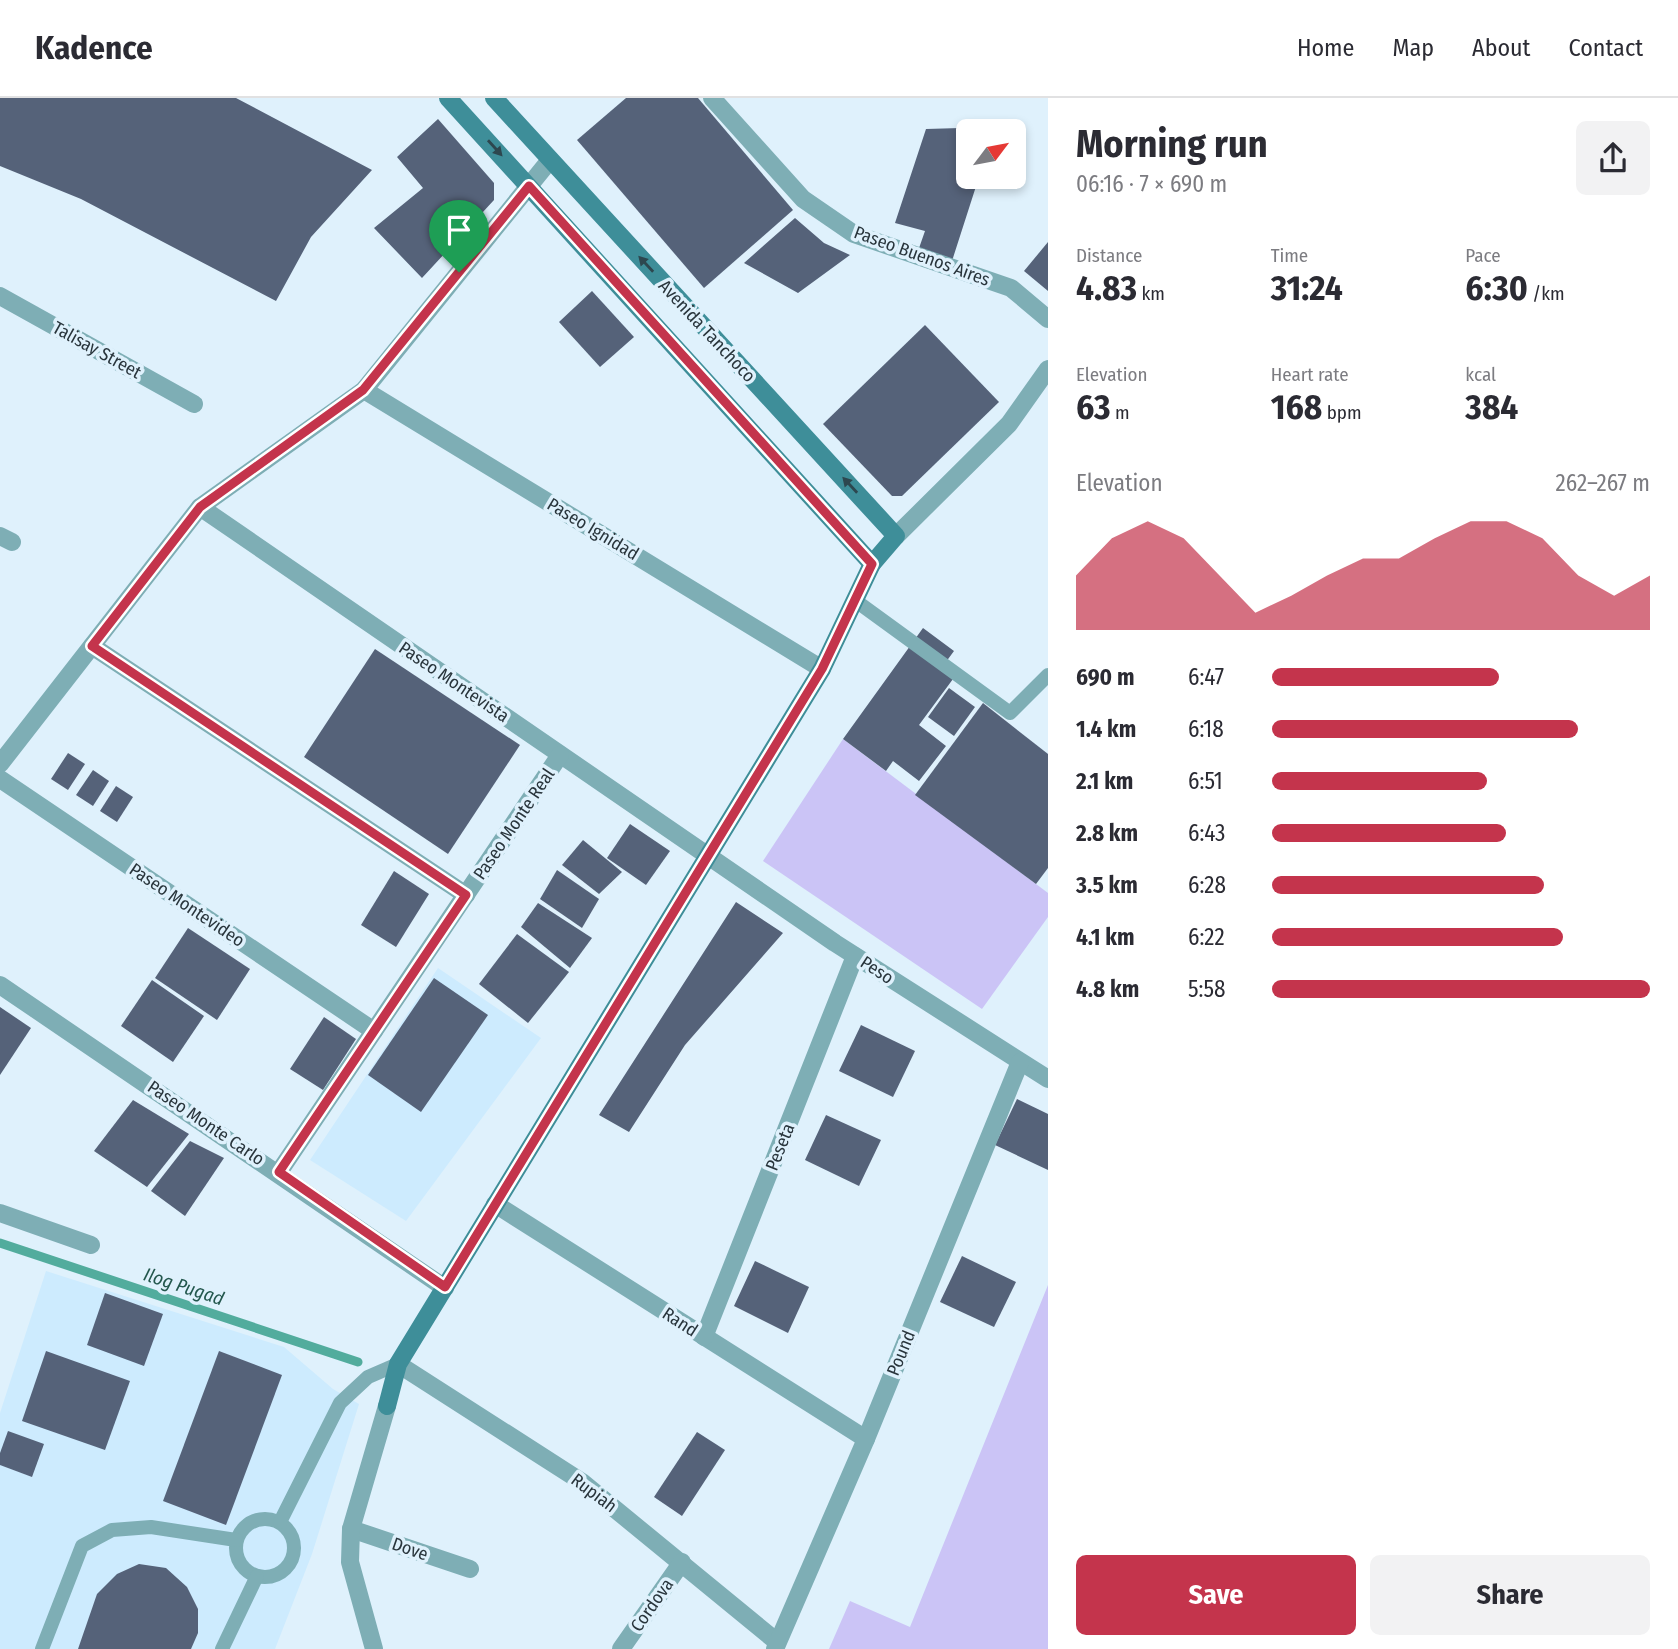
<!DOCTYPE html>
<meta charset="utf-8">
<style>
body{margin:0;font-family:"Fira Sans Condensed",sans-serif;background:#f2f2f3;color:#2b2b33;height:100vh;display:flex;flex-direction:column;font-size:26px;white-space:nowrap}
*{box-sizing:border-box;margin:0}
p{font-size:23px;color:#7c7c81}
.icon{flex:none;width:38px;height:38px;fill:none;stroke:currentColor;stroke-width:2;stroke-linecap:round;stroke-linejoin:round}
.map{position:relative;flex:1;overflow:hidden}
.details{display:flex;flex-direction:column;background:#fff;width:630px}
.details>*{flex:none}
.needle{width:46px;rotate:58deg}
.tools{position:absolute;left:956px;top:21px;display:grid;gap:14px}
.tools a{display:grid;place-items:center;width:70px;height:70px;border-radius:10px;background:#fff;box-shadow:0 4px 10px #0003;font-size:35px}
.pin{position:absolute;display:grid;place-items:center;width:60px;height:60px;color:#fff;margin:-72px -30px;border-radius:50% 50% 50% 0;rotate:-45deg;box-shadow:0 0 7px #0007}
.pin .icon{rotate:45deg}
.round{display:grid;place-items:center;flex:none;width:74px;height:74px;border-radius:10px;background:#f2f2f3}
.summary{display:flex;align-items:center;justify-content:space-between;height:119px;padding:0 28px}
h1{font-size:38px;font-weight:700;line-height:52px}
.metrics{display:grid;grid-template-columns:repeat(3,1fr);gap:10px;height:119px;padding:7px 28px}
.metrics div{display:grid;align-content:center}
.metrics b{font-size:35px;font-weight:700}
.metrics small{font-size:19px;font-weight:400}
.metrics p{font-size:19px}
.chart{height:196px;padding:14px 28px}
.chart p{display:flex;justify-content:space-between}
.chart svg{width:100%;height:126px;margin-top:7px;fill:#c4344c;opacity:.7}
.cta{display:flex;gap:14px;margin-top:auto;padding:14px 28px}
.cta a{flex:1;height:80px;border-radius:10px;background:#c4344c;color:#fff;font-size:28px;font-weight:700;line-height:80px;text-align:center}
.cta a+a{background:#f2f2f3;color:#2b2b33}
ul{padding:0 28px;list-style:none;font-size:23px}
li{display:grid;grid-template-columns:112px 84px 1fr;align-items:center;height:52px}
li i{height:18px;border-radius:9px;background:#c4344c}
header{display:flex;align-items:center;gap:42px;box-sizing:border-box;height:98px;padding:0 35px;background:#fff;border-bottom:2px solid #e1e1e2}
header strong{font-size:33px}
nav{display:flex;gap:38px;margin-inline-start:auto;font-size:24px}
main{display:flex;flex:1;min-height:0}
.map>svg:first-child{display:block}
.built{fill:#cdebfe}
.green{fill:#cbc4f6}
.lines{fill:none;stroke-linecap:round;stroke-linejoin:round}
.stream{stroke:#52ac9d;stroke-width:9}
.building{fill:#556279}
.lane{stroke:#7eaeb5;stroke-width:14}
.street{stroke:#7eaeb5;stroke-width:18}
.secondary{stroke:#3e8e99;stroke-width:18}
.oneway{fill:#2d474f}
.route-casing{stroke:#fff;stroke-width:14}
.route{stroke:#c4344c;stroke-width:9}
.labels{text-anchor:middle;stroke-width:7;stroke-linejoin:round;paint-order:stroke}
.street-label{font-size:18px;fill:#29353c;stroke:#dff1fc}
.water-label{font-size:19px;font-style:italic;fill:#23574d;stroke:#dff1fc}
</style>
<header>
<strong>Kadence</strong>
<nav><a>Home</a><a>Map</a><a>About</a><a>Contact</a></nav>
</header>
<main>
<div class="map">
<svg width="1048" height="1551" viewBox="0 0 1048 1551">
<rect width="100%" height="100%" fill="#dff1fc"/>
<!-- built -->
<g class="built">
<polygon points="438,870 541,940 406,1123 310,1062"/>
<polygon points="46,1173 284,1249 333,1291 359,1306 312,1456 275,1551 0,1551 0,1315"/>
</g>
<!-- green -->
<g class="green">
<polygon points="843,641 1048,795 1048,819 982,911 763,763"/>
<polygon points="1048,1187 1048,1551 829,1551 850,1503 910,1529"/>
</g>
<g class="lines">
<!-- stream -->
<polyline class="stream" points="0,1145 358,1264"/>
</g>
<!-- building -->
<g class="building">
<polygon points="0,0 236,0 372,72 311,139 276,203 81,101 0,68"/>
<polygon points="626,0 698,0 793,112 704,190 577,42"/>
<polygon points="438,21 494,85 494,102 422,180 374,130 423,90 397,59"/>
<polygon points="995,29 994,33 968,33 968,79 979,79 952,163 918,153 925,133 895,125 926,31"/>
<polygon points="795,120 824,145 850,157 798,195 744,165"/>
<polygon points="1048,144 1048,193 1024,173"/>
<polygon points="592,193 634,239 600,269 559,224"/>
<polygon points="925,227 999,304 902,398 892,398 823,326"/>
<polygon points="923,530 954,553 940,572 953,581 919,627 946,648 919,683 893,663 886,673 843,641"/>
<polygon points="375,551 520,647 448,756 304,659"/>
<polygon points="949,590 975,609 954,638 928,619"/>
<polygon points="983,605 1048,656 1048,770 1036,786 915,697"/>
<polygon points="68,655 85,666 68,692 51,681"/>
<polygon points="93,672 109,683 93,708 76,697"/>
<polygon points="116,688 133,699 117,724 100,713"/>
<polygon points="630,726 670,753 646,787 607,760"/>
<polygon points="583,742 622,774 599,796 562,767"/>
<polygon points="557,772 599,801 582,830 540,801"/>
<polygon points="394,773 429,796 396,849 361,827"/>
<polygon points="736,804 783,835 685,947 629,1034 599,1017"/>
<polygon points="538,805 592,840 570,870 521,829"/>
<polygon points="188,830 250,871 217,922 155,880"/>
<polygon points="517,836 569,874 528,925 479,886"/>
<polygon points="434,880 488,917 421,1014 368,977"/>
<polygon points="152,882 204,918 173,964 121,928"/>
<polygon points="0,909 31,930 0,977"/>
<polygon points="324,919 356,941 323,992 290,971"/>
<polygon points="861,927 915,953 893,999 839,973"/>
<polygon points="1017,1001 1048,1016 1048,1072 995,1047"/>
<polygon points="133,1002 189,1036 147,1089 94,1053"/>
<polygon points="826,1017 881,1042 859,1088 805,1062"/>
<polygon points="190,1043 224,1060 185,1118 151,1093"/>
<polygon points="962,1158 1016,1184 994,1229 940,1204"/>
<polygon points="755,1163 809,1189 788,1235 734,1208"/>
<polygon points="105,1195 163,1216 144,1268 87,1247"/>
<polygon points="46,1253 130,1283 105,1352 22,1323"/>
<polygon points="219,1253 282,1277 226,1427 163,1403"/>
<polygon points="8,1333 44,1346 32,1379 0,1367 0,1355"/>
<polygon points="697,1334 725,1352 682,1418 654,1399"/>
<polygon points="139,1466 166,1470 187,1489 198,1511 198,1535 191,1551 78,1551 97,1496 117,1476"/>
</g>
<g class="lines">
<!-- lane -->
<g class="lane">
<polyline points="856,503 1010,615 1048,577"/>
<circle cx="265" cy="1450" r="29"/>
<polyline points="280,1424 340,1305 368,1279 398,1266"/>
<polyline points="42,1551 82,1448 112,1432 151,1429 236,1442"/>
<polyline points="222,1551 257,1478"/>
</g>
<!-- street -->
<g class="street">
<polyline points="712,0 803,101 854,136 1011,190 1048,221"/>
<polyline points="0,198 194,306"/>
<polyline points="364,292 822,571"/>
<polyline points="200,409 835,845 1048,981"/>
<polyline points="0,438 12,444"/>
<polyline points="896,438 1009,326 1048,271"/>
<polyline points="92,548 466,797"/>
<polyline points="0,666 200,409 364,292 550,62"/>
<polyline points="0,681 374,933"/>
<polyline points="0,887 445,1190"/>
<polyline points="279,1074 560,657"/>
<polyline points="495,1106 866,1341"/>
<polyline points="0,1115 91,1147"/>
<polyline points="704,1239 855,858"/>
<polyline points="398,1266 582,1384 776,1543"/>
<polyline points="351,1431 470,1471"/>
<polyline points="374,1551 350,1464 351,1431 387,1308"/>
<polyline points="621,1551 682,1464"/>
<polyline points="775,1551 866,1341 1020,964"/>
</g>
<!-- secondary -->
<g class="secondary">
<polyline points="448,0 872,466"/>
<polyline points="387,1308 398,1266 822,571 872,466 896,438 494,0"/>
</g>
</g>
<!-- one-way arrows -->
<defs><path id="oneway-solid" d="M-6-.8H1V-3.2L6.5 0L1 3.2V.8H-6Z" transform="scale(1.75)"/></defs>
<g class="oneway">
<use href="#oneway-solid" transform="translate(495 50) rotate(48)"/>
<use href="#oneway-solid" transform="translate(646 166) rotate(-133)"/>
<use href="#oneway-solid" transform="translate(850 387) rotate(-133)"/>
</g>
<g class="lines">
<defs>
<polygon id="route" points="529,88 872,466 822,571 445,1189 279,1074 466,797 92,548 200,409 363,292"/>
</defs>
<!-- route casing -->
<use href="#route" class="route-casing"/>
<!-- route -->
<use href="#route" class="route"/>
</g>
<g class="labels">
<!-- street labels -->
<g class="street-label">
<text transform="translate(922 158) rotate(20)" y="6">Paseo Buenos Aires</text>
<text transform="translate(707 233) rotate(47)" y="6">Avenida Tanchoco</text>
<text transform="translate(97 252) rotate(29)" y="6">Talisay Street</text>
<text transform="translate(593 431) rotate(31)" y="6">Paseo Ignidad</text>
<text transform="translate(454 584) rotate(34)" y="6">Paseo Montevista</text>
<text transform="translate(514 726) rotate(-56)" y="6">Paseo Monte Real</text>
<text transform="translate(187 807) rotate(34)" y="6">Paseo Montevideo</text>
<text transform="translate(877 872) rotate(33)" y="6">Peso</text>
<text transform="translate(206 1025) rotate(34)" y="6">Paseo Monte Carlo</text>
<text transform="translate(780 1049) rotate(-68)" y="6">Peseta</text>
<text transform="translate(680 1224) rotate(33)" y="6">Rand</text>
<text transform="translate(901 1255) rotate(-68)" y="6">Pound</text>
<text transform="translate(594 1395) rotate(37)" y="6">Rupiah</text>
<text transform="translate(410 1451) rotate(19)" y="6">Dove</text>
<text transform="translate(652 1507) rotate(-55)" y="6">Cordova</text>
</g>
<!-- water labels -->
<g class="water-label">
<text transform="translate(184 1188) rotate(18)" y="7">Ilog Pugad</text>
</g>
</g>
</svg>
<div class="tools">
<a><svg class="needle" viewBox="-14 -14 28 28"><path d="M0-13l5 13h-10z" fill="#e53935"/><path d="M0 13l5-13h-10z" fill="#7c7c81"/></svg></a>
</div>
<div class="pin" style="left:459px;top:174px;background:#1e9e55"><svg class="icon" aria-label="arrive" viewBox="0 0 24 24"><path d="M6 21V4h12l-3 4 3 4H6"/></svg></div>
</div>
<section class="details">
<div class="summary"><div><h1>Morning run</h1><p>06:16 · 7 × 690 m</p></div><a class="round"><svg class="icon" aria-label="share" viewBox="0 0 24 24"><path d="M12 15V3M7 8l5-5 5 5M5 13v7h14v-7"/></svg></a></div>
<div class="metrics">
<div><p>Distance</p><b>4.83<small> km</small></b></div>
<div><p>Time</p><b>31:24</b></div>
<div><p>Pace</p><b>6:30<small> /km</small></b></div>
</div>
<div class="metrics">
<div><p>Elevation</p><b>63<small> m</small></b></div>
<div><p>Heart rate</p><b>168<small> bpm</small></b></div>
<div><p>kcal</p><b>384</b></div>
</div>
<div class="chart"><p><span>Elevation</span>262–267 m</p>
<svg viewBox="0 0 160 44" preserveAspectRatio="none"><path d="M0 44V25L10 12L20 6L30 12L40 25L50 38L60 32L70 25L80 19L90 19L100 12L110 6L120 6L130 12L140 25L150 32L160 25V44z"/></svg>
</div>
<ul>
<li><b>690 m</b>6:47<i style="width:60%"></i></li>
<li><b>1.4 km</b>6:18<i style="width:81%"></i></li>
<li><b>2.1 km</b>6:51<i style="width:57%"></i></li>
<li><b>2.8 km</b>6:43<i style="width:62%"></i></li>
<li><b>3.5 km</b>6:28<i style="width:72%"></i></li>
<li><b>4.1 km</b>6:22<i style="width:77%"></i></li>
<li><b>4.8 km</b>5:58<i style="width:100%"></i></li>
</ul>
<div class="cta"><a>Save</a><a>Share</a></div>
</section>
</main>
